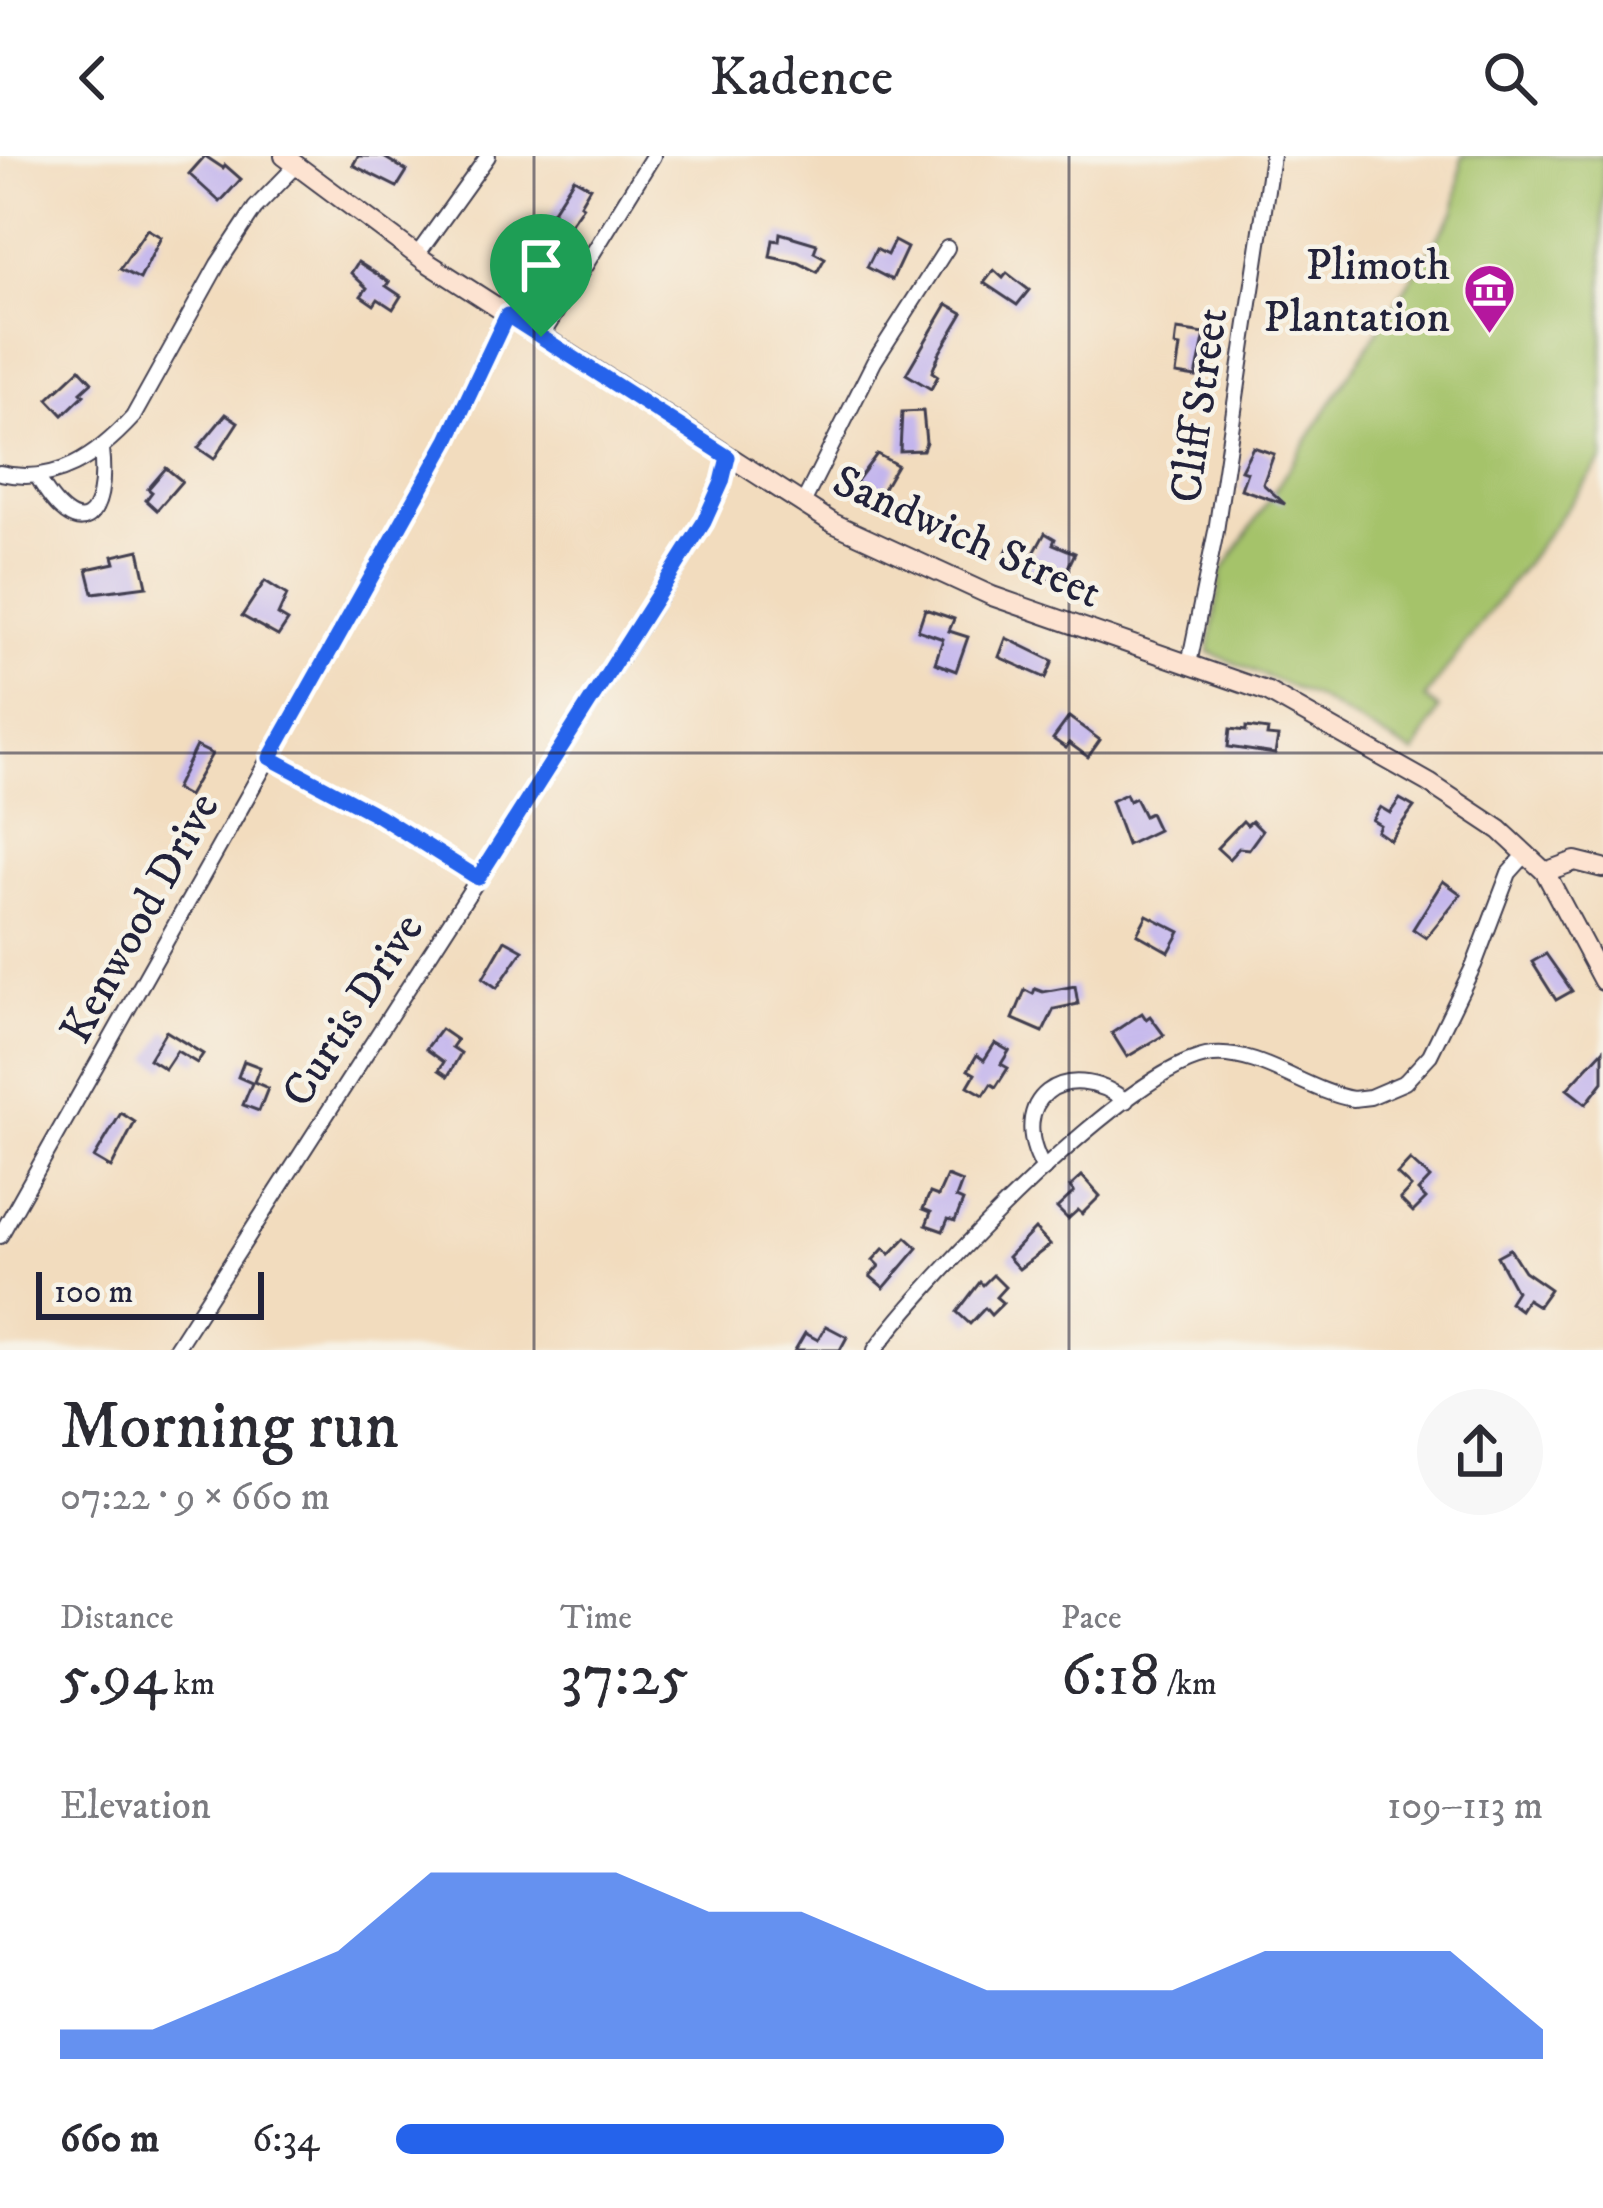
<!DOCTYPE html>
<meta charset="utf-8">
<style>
body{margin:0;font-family:"IM FELL DW Pica",serif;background:#f7f7f7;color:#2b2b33;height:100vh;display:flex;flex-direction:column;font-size:45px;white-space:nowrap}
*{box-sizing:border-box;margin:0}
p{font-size:39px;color:#7c7c81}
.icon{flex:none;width:66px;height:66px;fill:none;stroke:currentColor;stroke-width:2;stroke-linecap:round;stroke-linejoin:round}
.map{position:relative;height:1194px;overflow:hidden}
.side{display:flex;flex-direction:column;background:#fff;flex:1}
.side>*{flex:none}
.scale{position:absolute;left:36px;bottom:30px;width:228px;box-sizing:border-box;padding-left:12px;border:6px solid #22223b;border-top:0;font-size:33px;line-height:42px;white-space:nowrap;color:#22223b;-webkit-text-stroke:9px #f7f3e8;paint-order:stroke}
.pin{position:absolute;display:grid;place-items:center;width:102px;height:102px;color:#fff;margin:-123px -51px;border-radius:50% 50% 50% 0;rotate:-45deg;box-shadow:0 0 12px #0007}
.pin .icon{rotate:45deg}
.round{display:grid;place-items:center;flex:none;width:126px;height:126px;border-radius:63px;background:#f7f7f7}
.summary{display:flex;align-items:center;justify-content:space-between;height:204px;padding:0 60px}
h1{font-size:66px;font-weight:600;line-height:90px}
.metrics{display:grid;grid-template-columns:repeat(3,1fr);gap:18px;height:204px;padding:12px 60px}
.metrics div{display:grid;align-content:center}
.metrics b{font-size:60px;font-weight:600}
.metrics small{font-size:33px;font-weight:400}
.metrics p{font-size:33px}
.chart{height:336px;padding:24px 60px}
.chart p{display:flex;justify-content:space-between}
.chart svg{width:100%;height:216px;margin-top:12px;fill:#2563eb;opacity:.7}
ul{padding:0 60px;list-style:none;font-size:39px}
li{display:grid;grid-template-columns:192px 144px 1fr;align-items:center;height:90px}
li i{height:30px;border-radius:15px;background:#2563eb}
header{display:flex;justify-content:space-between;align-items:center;height:156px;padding:0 60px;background:#fff;font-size:54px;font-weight:600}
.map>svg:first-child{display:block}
.green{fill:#a5c36b;stroke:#647253;stroke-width:3}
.building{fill:#c3b5ed}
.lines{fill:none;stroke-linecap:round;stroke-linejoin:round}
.street-casing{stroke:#413e4f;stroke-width:18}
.secondary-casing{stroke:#413e4f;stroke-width:22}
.street{stroke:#fff;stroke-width:14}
.secondary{stroke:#fde3d1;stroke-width:18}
.route-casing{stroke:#fff;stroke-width:24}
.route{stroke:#2563eb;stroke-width:15}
.grid{fill:none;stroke:#22223b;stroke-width:3;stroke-opacity:0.55}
.labels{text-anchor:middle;stroke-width:9;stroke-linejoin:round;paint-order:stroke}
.poi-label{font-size:45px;fill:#22223b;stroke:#f7f3e8;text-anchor:end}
.street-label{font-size:45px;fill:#22223b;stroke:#f7f3e8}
</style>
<header><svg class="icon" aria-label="back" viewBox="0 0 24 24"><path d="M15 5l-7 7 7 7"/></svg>Kadence<svg class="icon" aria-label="search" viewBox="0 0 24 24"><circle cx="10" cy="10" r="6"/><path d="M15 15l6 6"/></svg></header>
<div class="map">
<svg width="1603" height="1194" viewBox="0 0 1603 1194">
<rect width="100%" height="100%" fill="#f7f3e8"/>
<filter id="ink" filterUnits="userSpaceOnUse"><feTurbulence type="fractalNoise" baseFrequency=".00833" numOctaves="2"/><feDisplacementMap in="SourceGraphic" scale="24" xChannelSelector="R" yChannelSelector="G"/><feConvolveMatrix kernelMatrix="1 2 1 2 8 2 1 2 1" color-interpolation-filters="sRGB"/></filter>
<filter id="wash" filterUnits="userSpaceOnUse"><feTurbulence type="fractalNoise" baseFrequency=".004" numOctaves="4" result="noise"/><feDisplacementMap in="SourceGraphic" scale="48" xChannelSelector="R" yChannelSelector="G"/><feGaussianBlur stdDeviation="2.7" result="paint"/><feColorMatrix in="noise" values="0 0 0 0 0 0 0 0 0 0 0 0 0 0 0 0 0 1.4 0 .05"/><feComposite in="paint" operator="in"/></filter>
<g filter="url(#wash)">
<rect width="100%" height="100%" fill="#f2dcbe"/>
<!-- green -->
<polygon class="green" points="1462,0 1603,0 1603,303 1425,542 1439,553 1414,598 1315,541 1209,496 1222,416 1455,55"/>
<g id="blocks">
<!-- building -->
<g class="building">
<polygon points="205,0 223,12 225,9 241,23 220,46 189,18"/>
<polygon points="358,0 382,0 407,15 397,31 353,9"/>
<polygon points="574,22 590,31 580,48 583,50 566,74 547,64"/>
<polygon points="147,73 161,81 140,123 120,113"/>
<polygon points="780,77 817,88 814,96 825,102 817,116 799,107 770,101 773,84 779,85"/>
<polygon points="894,85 907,92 892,124 867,111 876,93 887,99"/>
<polygon points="358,106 389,126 386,130 401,140 393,153 378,143 374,149 361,140 367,132 351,117"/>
<polygon points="994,114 1003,122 1007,117 1029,134 1017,149 984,127"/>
<polygon points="947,148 963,157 940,196 932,216 938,220 931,233 906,218"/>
<polygon points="1177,174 1205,178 1196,221 1176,218 1180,191 1175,190"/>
<polygon points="80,213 92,226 81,236 84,239 63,259 48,243"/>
<polygon points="923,255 926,286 923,294 900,295 902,256"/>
<polygon points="226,258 238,266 214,303 198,292"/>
<polygon points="1253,291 1274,298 1263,328 1285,348 1241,333 1247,316 1241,314"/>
<polygon points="877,298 897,309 879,340 856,326"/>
<polygon points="166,312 182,325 157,354 146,344 152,336 148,333"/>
<polygon points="1045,377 1055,383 1053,388 1075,397 1059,430 1003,402 1010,388 1033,399"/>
<polygon points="139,394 147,430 93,437 87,413 115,407 113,400"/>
<polygon points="265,425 287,439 278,459 288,465 278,480 242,460"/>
<polygon points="925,453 954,463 949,475 968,481 956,515 935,507 943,483 918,474"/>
<polygon points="1006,482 1053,505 1046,522 999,501"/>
<polygon points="1069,561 1100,584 1088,601 1069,587 1066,592 1053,583"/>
<polygon points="1246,571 1268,574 1267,580 1278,581 1275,598 1228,591 1230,573 1246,575"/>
<polygon points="196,590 212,598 188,640 175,633"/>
<polygon points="1126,638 1129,645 1135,642 1144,660 1150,657 1158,674 1127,689 1111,645"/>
<polygon points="1400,643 1414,651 1390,684 1377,675 1380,669 1372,664 1380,651 1390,657"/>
<polygon points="1243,665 1247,669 1252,665 1262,675 1249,693 1239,692 1229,703 1217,692"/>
<polygon points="1443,725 1461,738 1426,782 1413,773"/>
<polygon points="1147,759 1180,776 1169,796 1137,778"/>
<polygon points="505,784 523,794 497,832 483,822"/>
<polygon points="1546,798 1572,835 1556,844 1532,806"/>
<polygon points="1075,830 1078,848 1054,853 1043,876 1013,863 1025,834 1033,838 1035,833 1043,836"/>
<polygon points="1142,857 1146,863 1150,860 1164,879 1127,901 1112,877"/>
<polygon points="441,873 457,884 452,891 461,897 448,920 439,914 444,906 426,893"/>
<polygon points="166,875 203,898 197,907 177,895 165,913 149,903"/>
<polygon points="995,887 1009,895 1001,908 1008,912 996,931 991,928 984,939 968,930 975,918 968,914 977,899 984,904"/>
<polygon points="1603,894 1603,926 1586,948 1567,933"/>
<polygon points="244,905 260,911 254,926 268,932 259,955 243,949 252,927 238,921"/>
<polygon points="121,957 135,966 111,1012 94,1002"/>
<polygon points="1410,1004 1430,1022 1418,1035 1426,1043 1413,1056 1400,1043 1411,1031 1397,1018"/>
<polygon points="947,1020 962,1026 956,1042 963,1045 955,1065 948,1063 943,1075 926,1069 931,1056 923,1053 930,1037 938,1040"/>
<polygon points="1082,1020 1100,1040 1082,1058 1078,1054 1068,1063 1057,1052 1074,1036 1070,1031"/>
<polygon points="1035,1073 1050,1089 1019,1113 1008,1101"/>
<polygon points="906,1081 918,1092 884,1132 870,1120 879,1110 873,1104 884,1092 890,1098"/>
<polygon points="1510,1093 1524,1115 1550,1133 1538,1150 1527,1143 1520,1154 1509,1146 1516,1135 1497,1100"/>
<polygon points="993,1119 1005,1131 996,1141 1003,1147 991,1159 985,1152 970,1168 957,1156 980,1126 983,1129"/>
<polygon points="826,1170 847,1181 840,1194 795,1194 805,1177 818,1184"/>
</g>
</g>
</g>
<g filter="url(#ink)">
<use href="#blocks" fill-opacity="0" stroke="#413e4f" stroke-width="3"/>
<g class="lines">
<defs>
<g id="street">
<polyline points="417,99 488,0"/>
<polyline points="541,181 653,0"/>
<path d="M0,317c56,13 97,-17 133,-56l85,-153 37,-56 41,-42"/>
<path d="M37,320c42,73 72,44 64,-27"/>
<polyline points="802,349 874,206 947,92"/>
<polyline points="1189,508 1216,375 1272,0"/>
<polyline points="270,602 379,660 479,722"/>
<path d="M1044,1013c-40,-69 22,-114 82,-68"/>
<polyline points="0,1080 448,284 507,159"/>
<path d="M175,1194l476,-740c29,-49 65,-97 77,-153"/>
<path d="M875,1194c49,-68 258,-289 338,-295 48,-4 93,36 140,44l17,-2 35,-15 25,-27 44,-90 35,-92 18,-20"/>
</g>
<g id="secondary">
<polyline points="284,0 425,105 833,367 992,440 1268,536 1429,627 1500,674 1545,716 1603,825"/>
<polyline points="1545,716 1575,705 1603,712"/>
</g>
</defs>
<!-- street casing -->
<use href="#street" class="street-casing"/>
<!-- secondary casing -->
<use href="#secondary" class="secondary-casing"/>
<!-- street -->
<use href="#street" class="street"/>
<!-- secondary -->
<use href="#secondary" class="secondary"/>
</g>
</g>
<g class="lines" filter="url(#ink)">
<defs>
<polygon id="route" points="507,159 728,301 722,326 704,366 478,722 379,660 270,602 448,284"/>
</defs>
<!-- route casing -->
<use href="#route" class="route-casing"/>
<!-- route -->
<use href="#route" class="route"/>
</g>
<!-- grid -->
<path class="grid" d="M534,0v1194M1069,0v1194M0,597h1603"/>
<!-- icons -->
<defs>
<symbol id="museum-pin" viewBox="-11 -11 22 30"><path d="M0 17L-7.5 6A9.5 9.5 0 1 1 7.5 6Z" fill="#b5179e" stroke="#f7f3e8"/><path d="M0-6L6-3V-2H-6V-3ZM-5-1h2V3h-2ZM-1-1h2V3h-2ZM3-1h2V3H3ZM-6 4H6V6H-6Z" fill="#fff"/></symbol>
</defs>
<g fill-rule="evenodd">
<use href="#museum-pin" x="1460" y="104" width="59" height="81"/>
</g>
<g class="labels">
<!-- poi labels -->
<g class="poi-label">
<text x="1450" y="123">Plimoth<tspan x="1450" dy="52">Plantation</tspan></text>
</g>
<!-- street labels -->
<g class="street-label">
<text transform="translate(1197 249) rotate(-82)" y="16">Cliff Street</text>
<text transform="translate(968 379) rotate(24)" y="16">Sandwich Street</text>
<text transform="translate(138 761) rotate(-61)" y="16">Kenwood Drive</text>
<text transform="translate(351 853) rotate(-57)" y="16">Curtis Drive</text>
</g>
</g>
</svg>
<div class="scale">100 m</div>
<div class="pin" style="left:541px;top:181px;background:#1e9e55"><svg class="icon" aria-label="arrive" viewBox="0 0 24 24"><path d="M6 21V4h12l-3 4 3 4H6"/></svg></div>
</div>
<section class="side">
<div class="summary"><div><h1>Morning run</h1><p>07:22 · 9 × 660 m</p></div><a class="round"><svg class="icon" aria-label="share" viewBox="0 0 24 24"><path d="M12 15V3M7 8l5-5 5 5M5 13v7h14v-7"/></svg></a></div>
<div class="metrics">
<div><p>Distance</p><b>5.94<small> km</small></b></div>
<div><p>Time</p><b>37:25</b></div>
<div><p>Pace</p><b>6:18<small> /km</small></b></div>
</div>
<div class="chart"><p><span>Elevation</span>109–113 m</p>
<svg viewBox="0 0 160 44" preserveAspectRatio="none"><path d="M0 44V38L10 38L20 30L30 22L40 6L50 6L60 6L70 14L80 14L90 22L100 30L110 30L120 30L130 22L140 22L150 22L160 38V44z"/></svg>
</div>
<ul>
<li><b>660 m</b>6:34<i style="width:53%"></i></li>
</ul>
</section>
